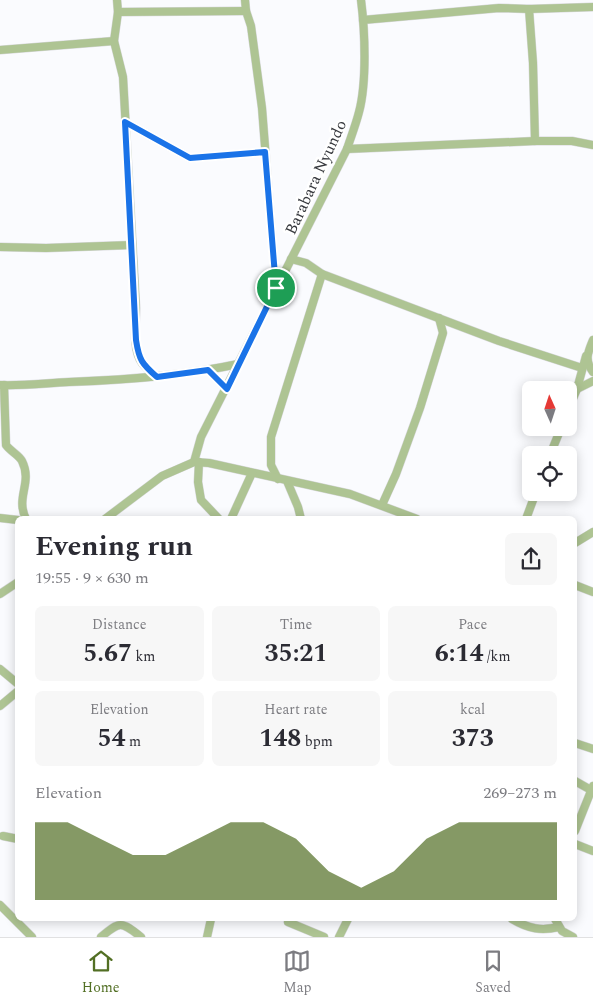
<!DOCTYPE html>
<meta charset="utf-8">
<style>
body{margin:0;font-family:Spectral,serif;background:#f7f7f7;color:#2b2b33;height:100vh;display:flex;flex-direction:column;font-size:19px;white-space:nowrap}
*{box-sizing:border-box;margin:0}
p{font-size:16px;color:#7c7c81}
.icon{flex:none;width:28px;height:28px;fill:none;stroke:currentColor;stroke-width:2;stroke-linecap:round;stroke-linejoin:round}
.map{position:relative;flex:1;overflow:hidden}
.drawer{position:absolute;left:15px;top:516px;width:562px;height:405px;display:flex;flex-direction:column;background:#fff;border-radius:8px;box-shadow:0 2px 12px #0003}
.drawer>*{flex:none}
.needle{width:32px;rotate:357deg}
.controls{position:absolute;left:522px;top:381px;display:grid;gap:10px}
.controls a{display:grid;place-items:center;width:55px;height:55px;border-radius:8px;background:#fff;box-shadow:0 2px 12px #0003;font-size:25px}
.pin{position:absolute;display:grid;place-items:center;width:42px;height:42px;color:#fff;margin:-21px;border:2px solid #fff;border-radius:50%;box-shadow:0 1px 5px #0007}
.round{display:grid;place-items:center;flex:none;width:52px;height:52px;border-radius:8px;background:#f7f7f7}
.head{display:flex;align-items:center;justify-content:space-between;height:85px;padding:0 20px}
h1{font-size:28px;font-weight:700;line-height:38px}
.metrics{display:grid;grid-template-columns:repeat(3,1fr);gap:8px;height:85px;padding:5px 20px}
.metrics div{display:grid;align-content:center;border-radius:8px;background:#f7f7f7;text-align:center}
.metrics b{font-size:25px;font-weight:700}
.metrics small{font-size:14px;font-weight:400}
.metrics p{font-size:14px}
.chart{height:140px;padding:10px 20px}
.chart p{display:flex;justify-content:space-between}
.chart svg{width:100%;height:90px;margin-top:5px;fill:#526f24;opacity:.7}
.tab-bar{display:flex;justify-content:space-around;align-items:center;height:70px;border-top:1px solid #e1e1e2;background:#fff;font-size:14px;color:#7c7c81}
.tab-bar a{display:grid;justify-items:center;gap:2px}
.tab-bar .current{color:#526f24}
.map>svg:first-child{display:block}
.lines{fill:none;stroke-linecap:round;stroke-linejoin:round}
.street-casing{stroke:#d7d8db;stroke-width:9}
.street{stroke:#aec493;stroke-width:8}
.route-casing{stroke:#fff;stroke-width:10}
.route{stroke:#1a73e8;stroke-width:6}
.labels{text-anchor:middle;stroke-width:5;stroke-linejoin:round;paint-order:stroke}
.street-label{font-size:16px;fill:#37393e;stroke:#fff}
</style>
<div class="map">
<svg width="593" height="937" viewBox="0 0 593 937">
<rect width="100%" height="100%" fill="#fafbfe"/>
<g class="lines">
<defs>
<g id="street">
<path d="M117,0l1,12 -4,29 9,36 13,231c0,17 -4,41 6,55 4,5 10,10 15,14"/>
<polyline points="245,0 246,11 251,26 262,108 276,288"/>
<polyline points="529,9 533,63 535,141"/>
<polyline points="118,12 246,11"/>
<polyline points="363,20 499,8 529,9 593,7"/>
<polyline points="0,50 114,41"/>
<polyline points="125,122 190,158 265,152"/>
<polyline points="347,149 535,141 572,141 593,145"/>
<polyline points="0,247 46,248 132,245"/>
<polyline points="291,259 306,263 322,274 499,341 582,368"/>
<path d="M593,340c-5,12 -9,20 0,32"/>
<polyline points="208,370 227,389"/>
<path d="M0,385c23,1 46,-2 69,-3 57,-2 114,-6 169,-18"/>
<path d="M4,385l2,60c4,6 13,10 16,16 11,22 -7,36 4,58"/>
<polyline points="577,389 593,381"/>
<polyline points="569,408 577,389 586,356"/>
<polyline points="550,455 561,428"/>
<path d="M194,462l7,-25 146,-288c4,-12 9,-25 12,-37 8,-30 6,-81 2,-112"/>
<polyline points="199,462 198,482 201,500 219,519"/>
<polyline points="278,479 271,465 271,437 322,274"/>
<polyline points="287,481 298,507 301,519"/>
<polyline points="382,505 396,474 420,408 443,333 439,318"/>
<polyline points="0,518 18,520"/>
<polyline points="105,519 162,476 194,462 209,463 350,494 417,519"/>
<polyline points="231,519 252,473"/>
<polyline points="526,519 536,492"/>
<polyline points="575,543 593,532"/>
<polyline points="575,585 593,592"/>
<polyline points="0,594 18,582"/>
<polyline points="0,669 18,684"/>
<polyline points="0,706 18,691"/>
<polyline points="575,743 593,749"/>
<polyline points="575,781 591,790"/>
<polyline points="575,831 593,786"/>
<polyline points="3,836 18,839"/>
<polyline points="575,844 593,851"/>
<polyline points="0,905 32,937"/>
<path d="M512,919c17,10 29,12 47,8"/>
<polyline points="555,919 562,931 573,937"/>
<polyline points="288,922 324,937"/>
<path d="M101,937c19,-16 20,-16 40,0"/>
<polyline points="207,937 211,919"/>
<polyline points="339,937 348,919"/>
</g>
</defs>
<!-- street casing -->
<use href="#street" class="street-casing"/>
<!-- street -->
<use href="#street" class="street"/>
</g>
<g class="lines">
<defs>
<path id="route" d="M125,122l65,36 75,-6 11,136 -49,101 -19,-19 -51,7c-15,-13 -18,-17 -21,-37z"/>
</defs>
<!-- route casing -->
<use href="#route" class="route-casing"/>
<!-- route -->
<use href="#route" class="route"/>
</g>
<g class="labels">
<!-- street labels -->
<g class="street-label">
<text transform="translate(315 177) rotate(-65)" y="6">Barabara Nyundo</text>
</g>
</g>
</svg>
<div class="controls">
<a><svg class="needle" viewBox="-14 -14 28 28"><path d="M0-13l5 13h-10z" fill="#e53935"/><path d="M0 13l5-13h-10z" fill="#7c7c81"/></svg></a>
<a><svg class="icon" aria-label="locate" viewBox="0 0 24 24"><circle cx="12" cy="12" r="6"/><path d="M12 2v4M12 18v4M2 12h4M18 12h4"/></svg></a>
</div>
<div class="pin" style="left:276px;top:288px;background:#1e9e55"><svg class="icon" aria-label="arrive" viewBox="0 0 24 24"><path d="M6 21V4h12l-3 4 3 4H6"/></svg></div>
<section class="drawer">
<div class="head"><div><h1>Evening run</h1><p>19:55 · 9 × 630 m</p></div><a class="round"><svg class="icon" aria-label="share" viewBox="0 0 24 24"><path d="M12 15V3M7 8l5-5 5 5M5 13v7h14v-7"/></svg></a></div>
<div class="metrics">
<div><p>Distance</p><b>5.67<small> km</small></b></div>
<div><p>Time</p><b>35:21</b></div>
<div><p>Pace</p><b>6:14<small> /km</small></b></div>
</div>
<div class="metrics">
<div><p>Elevation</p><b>54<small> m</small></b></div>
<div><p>Heart rate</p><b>148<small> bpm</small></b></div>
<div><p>kcal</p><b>373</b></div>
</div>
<div class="chart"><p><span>Elevation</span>269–273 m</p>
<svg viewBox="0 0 160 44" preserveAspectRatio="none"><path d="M0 44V6L10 6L20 14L30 22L40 22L50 14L60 6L70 6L80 14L90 30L100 38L110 30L120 14L130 6L140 6L150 6L160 6V44z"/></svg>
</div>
</section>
</div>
<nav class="tab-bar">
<a class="current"><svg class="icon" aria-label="home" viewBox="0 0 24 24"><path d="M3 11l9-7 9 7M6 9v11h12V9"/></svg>Home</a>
<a><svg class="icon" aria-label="map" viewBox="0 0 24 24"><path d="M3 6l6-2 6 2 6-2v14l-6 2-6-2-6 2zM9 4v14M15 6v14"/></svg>Map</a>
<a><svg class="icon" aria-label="saved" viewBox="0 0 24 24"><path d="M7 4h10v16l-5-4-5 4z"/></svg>Saved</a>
</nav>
